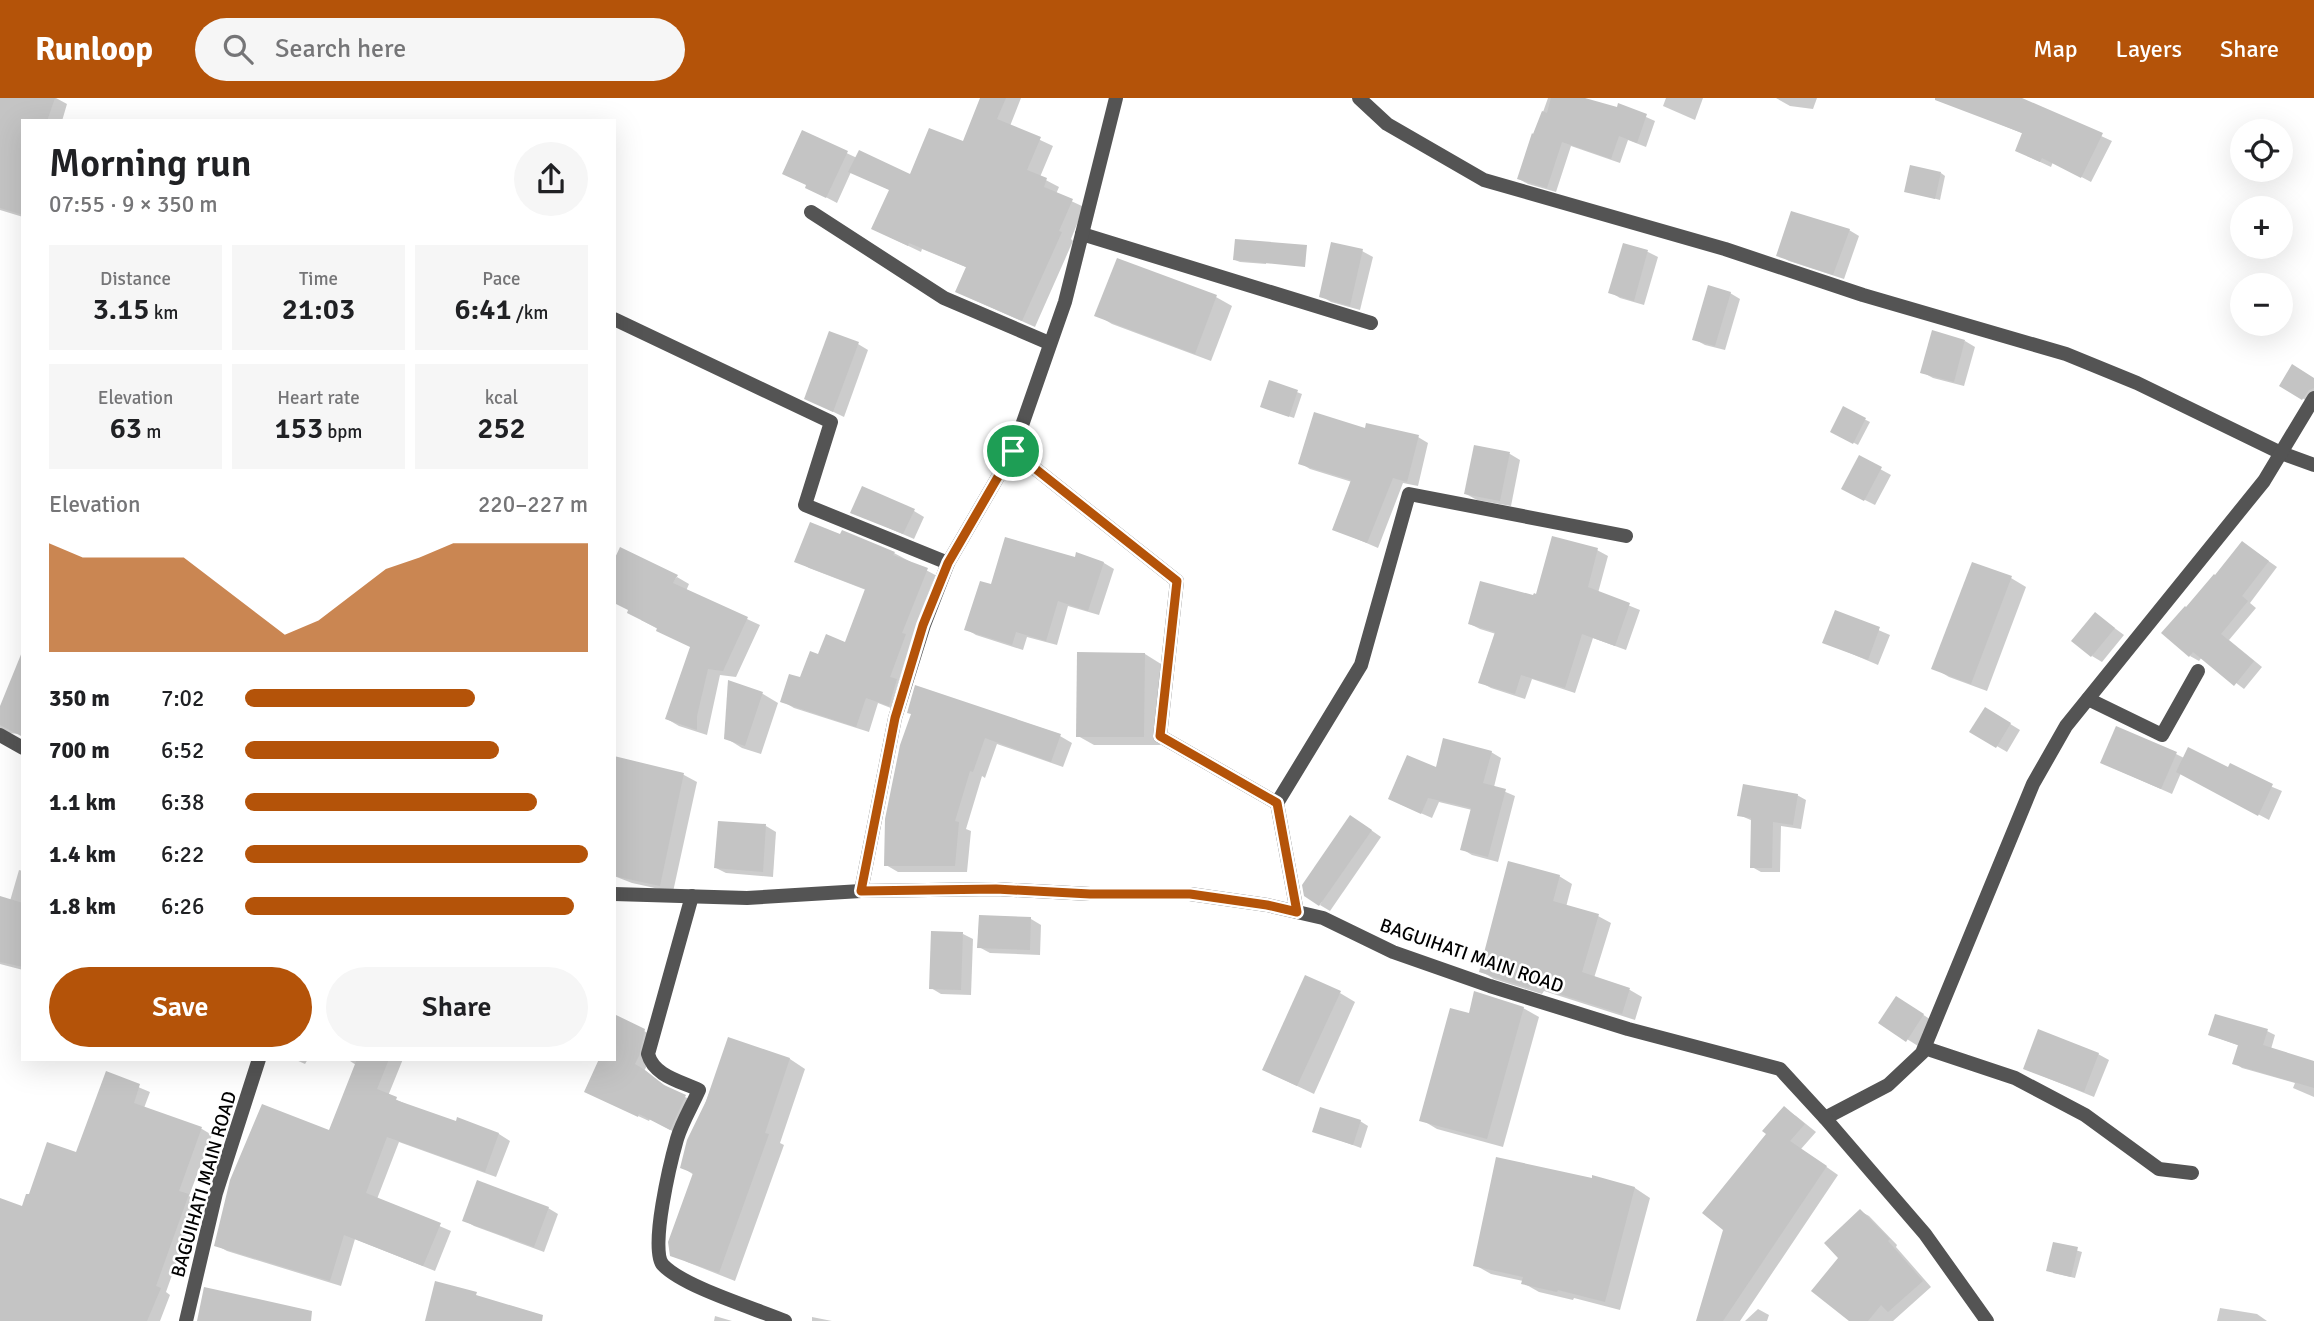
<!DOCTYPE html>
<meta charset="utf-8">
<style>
body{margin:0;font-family:Signika,sans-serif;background:#f6f6f6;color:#202124;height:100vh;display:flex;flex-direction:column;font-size:26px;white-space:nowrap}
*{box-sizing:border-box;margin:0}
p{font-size:23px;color:#757577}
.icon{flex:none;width:38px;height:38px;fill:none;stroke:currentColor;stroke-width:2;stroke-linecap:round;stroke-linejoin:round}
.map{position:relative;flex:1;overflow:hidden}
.panel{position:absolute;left:21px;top:21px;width:595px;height:942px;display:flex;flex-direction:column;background:#fff;border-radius:0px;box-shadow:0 7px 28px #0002}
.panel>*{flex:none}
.tools{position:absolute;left:2230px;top:21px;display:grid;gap:14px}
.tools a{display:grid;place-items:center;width:63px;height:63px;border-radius:50%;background:#fff;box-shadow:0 7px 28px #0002;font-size:35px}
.pin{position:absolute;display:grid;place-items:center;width:60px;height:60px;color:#fff;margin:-30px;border:4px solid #fff;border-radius:50%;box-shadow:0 2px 7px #0007}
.round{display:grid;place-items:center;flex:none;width:74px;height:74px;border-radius:37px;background:#f6f6f6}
.overview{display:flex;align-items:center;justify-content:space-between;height:119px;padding:0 28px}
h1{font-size:38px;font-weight:600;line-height:52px}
.figures{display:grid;grid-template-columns:repeat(3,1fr);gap:10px;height:119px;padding:7px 28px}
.figures div{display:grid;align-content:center;border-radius:0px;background:#f6f6f6;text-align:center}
.figures b{font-size:30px;font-weight:600}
.figures small{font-size:19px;font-weight:400}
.figures p{font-size:19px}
.chart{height:196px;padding:14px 28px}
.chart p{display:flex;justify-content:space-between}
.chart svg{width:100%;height:126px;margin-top:7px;fill:#b45309;opacity:.7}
.action{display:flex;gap:14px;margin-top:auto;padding:14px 28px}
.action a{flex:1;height:80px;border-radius:42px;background:#b45309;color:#fff;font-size:28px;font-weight:600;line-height:80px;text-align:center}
.action a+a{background:#f6f6f6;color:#202124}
ul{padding:0 28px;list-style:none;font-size:23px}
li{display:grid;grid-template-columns:112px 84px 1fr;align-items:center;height:52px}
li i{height:18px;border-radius:9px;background:#b45309}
header{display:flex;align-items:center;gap:42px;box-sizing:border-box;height:98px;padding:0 35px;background:#b45309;color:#fff}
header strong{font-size:33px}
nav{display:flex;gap:38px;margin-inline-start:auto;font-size:24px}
.search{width:490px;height:63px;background:#f6f6f6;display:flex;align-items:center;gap:18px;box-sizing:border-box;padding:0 24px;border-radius:38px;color:#757577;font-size:26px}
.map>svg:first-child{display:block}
.shadow{fill:#0003}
.building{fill:#c4c4c4}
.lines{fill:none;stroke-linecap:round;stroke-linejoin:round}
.minor{stroke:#545454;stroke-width:14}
.tertiary{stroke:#545454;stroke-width:14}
.route-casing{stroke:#fff;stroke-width:14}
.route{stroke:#b45309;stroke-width:9}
.labels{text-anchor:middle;stroke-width:5;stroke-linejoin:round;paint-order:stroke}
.street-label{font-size:19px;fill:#000;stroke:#fff}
</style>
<header>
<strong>Runloop</strong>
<div class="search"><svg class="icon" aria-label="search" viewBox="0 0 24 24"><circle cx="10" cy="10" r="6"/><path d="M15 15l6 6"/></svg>Search here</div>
<nav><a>Map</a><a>Layers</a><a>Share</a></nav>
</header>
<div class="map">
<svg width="2314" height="1223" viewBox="0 0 2314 1223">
<rect width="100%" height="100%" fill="#fff"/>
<!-- shadow -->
<g class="shadow">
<polygon points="0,0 56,0 67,6 62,23 23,23 23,119 0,112"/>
<polygon points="982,0 1021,0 1010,28 1053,48 1040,79 1059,89 1056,96 1084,109 1071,141 1073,143 1035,229 970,200 968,170 922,151 921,154 873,131 890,92 851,74 837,105 818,95 802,34 857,60 911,78 964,46"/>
<polygon points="1548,0 1578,0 1618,11 1619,7 1655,23 1646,49 1628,42 1620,65 1571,48 1556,94 1528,86 1519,81"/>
<polygon points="1666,0 1703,0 1695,22 1663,8"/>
<polygon points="1776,0 1817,0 1813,11 1790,8"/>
<polygon points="1973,0 2018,0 2112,43 2091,84 2053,64 2051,69 2027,58 2024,36 1968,13"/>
<polygon points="1941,75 1945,78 1940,102 1906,93"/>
<polygon points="1849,132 1859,138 1844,181 1789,163 1778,157"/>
<polygon points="1624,147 1648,154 1658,159 1644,207 1620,200 1610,194"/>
<polygon points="1268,148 1266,166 1240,164 1235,162"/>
<polygon points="1362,153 1373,159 1360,212 1331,204 1321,198"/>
<polygon points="1730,195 1740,201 1725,252 1705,247 1694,241"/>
<polygon points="1216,199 1232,208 1211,263 1112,226 1097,217"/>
<polygon points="1965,243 1975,249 1964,288 1933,280 1922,274"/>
<polygon points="858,246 868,252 844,319 817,306"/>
<polygon points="2314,281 2314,294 2307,303 2281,287"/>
<polygon points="1270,284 1302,296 1294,320 1267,311"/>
<polygon points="1844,311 1870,324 1858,347 1832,333"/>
<polygon points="1366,333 1418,339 1428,345 1418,388 1403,385 1378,450 1334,431 1352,384 1310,371 1300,365"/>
<polygon points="1476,349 1510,356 1520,362 1511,408 1477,402 1466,396"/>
<polygon points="1860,360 1891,377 1875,407 1853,396"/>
<polygon points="914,413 924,419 914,441 852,414"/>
<polygon points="2243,445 2277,469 2250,505 2256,510 2229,542 2262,569 2244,591 2202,559 2199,563 2190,558 2216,479"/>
<polygon points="1597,452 1608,458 1598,495 1640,512 1626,552 1593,540 1575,595 1532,581 1525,601 1491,590 1480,584 1496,536 1480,531 1470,526 1534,499"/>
<polygon points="894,455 939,479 901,614 878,605 869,634 794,610 782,603 819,558 846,546 866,492 809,470 797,463"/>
<polygon points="1076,461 1104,465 1114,471 1099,517 1068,508 1057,547 1027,539 1023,552 976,537 966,531 992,488"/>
<polygon points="677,479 689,486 686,493 760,527 736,579 720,577 707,637 679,628 667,621 692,549 641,522"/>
<polygon points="2011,480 2026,489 1987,593 1949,579 1934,570"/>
<polygon points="1836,514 1890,537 1878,567 1824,544"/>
<polygon points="2105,523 2124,537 2102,564 2092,558"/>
<polygon points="1145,556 1161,566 1160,647 1094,647 1078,638"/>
<polygon points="730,585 763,596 778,605 761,656 742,650 726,640"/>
<polygon points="1986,611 2020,632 2007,654 1971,633"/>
<polygon points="0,613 20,636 8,635 0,631"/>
<polygon points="913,616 1060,638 1072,645 1063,669 997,646 985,680 982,678 966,731 971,733 967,774 898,774 886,767"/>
<polygon points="1491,654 1501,660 1494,689 1515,698 1498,764 1472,757 1462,751 1472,712 1439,704 1432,720 1400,706 1437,672"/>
<polygon points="2176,656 2184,660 2229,671 2282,693 2269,722 2181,675 2172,696 2102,665"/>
<polygon points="614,660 684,677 697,684 673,794 632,785 614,778"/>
<polygon points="1797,697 1806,702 1801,731 1781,728 1780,774 1761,774 1752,769 1753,723 1739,717"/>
<polygon points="1361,725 1381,739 1330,813 1320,807"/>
<polygon points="766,728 776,734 773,779 726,775 716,770"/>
<polygon points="19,772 23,773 23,872 0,866 0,810 10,803"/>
<polygon points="1559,778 1572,786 1566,809 1598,818 1611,825 1594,880 1630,892 1642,899 1635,922 1544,893 1542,896 1494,881 1481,873"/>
<polygon points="1031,821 1041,827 1040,857 990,855 979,849"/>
<polygon points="963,836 973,841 971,897 941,896 931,890"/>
<polygon points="1340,895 1355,904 1314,996 1264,972"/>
<polygon points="1906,906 1933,923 1918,948 1880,924"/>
<polygon points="1523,910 1539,919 1503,1049 1437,1031 1422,1022 1470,917"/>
<polygon points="644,933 655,939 649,964 644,973 671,992 695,1004 680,1037 650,1021 649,1023 586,994 601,961 614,961"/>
<polygon points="2267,933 2275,937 2271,951 2314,965 2314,999 2293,990 2295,985 2242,970 2234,965 2240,948 2210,937"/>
<polygon points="729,941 790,961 805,971 780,1045 784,1047 735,1183 687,1164 671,1155 694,1077 682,1069"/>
<polygon points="2098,956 2109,962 2094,999 2025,971"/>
<polygon points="294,961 308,961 305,966"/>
<polygon points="351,961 403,961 388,998 408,1007 457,1025 499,1036 510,1043 496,1079 399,1044 377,1101 451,1133 435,1173 355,1141 341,1188 227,1153 216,1147 330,1034 356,967 350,963"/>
<polygon points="107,976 150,994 144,1010 202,1031 212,1037 189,1098 198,1104 166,1194 170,1197 160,1223 0,1223 0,1102 23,1110 77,1057"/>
<polygon points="1784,1011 1796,1018 1816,1034 1801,1051 1838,1077 1740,1223 1698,1223 1768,1036"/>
<polygon points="1360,1023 1368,1028 1361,1050 1314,1033"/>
<polygon points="1593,1079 1635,1090 1650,1100 1620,1212 1574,1200 1573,1202 1539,1194 1523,1185 1523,1183 1491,1176 1475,1167"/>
<polygon points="548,1110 558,1116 544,1154 474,1128 464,1122"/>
<polygon points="1860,1113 1869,1118 1897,1147 1896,1149 1931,1189 1893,1223 1852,1223 1840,1160"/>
<polygon points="2055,1146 2082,1154 2075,1180 2053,1175"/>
<polygon points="2220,1210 2257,1216 2267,1223 2217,1223"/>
<polygon points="1758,1211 1769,1217 1767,1223 1745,1223"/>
<polygon points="715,1218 732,1223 714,1223"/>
<polygon points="812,1219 832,1223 812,1223"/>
</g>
<!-- building -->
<g class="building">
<polygon points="0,0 55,0 47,23 23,23 23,117 0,110"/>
<polygon points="980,0 1006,0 997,21 1041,39 1027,72 1047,80 1044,89 1073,101 1059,133 1062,134 1022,223 955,194 966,169 909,145 908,148 871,131 889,92 848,74 859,52 910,76 929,30 963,43"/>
<polygon points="1551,0 1585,0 1617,9 1618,5 1647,16 1637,45 1619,38 1611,61 1562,44 1547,90 1517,81 1532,35 1533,36 1542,13 1547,15"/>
<polygon points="1935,0 2022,0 2103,35 2081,80 2042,60 2040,64 2015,53 2022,35 1935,2"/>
<polygon points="802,32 848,53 826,100 805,90 806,87 782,76"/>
<polygon points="1910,67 1941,74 1935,101 1904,94"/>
<polygon points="1791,113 1850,131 1833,177 1776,158"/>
<polygon points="1235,141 1307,147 1305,169 1233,162"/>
<polygon points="1331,144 1363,151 1350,208 1319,199"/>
<polygon points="1623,145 1648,152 1634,203 1608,195"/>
<polygon points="1117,160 1217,197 1195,256 1094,218"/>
<polygon points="1708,187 1731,194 1715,248 1692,242"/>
<polygon points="1932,232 1965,242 1954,284 1920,275"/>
<polygon points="829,233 859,244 833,314 804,301"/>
<polygon points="2292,266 2314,280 2314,290 2309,292 2302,302 2279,288"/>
<polygon points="1269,282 1298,292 1289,319 1260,309"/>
<polygon points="1843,308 1866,320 1853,346 1830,334"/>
<polygon points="1314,314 1365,330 1366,325 1419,337 1407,384 1393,380 1367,445 1332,432 1351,382 1298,366"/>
<polygon points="1474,347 1510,354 1500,403 1464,396"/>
<polygon points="1859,357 1882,369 1864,403 1841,391"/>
<polygon points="862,388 915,411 903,436 850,415"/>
<polygon points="810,424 840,436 842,432 895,454 893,457 928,470 902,535 906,536 890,579 897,581 889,608 866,600 856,629 780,604 789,576 800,579 810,553 818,556 826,536 845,544 865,491 794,464"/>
<polygon points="1552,438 1598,450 1588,489 1630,505 1615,548 1582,536 1565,590 1521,577 1515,596 1478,585 1495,534 1468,526 1480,483 1533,497 1534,495 1536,496"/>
<polygon points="1005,439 1075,459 1076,454 1104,464 1088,513 1058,503 1046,543 1016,534 1012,547 964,532 980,483 991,486"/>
<polygon points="2242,443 2269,463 2242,498 2248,503 2221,536 2254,563 2234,588 2193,554 2189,559 2161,535 2185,508 2186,509 2214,476 2215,477"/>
<polygon points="620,449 678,477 673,485 748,519 723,573 708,571 697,618 697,632 665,621 690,549 656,533 657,530 627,515 628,512 614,505 614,462"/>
<polygon points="1972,464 2012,478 1971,586 1931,571"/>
<polygon points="1835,512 1880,529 1868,562 1822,545"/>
<polygon points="2095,514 2115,530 2091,559 2071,543"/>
<polygon points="22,554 23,554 23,639 0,627 0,608"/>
<polygon points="1077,554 1145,555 1144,639 1076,639"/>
<polygon points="728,582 763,594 745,648 724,641"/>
<polygon points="915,587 1061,636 1051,664 985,640 973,674 970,673 955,723 959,724 955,768 884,768 885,721 900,647 911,616 907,615"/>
<polygon points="1985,609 2011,625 1996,650 1969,634"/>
<polygon points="2116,628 2177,654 2161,691 2100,665"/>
<polygon points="1443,640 1492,653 1483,685 1506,691 1488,759 1460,752 1471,710 1428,700 1421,716 1388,701 1407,657 1436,669"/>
<polygon points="2188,649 2228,669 2230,665 2273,686 2258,718 2176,674"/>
<polygon points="614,658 684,675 660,788 614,778"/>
<polygon points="1743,686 1798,696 1793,727 1773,724 1772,770 1750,770 1751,720 1737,718"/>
<polygon points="1350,717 1372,732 1319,808 1304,798 1302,787"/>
<polygon points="718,723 766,726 763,774 714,770"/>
<polygon points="1508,763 1560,777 1553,803 1599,816 1582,874 1630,890 1622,916 1531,887 1529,890 1479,874"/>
<polygon points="0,798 23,805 23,869 0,864"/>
<polygon points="979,817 1031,819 1030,852 977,850"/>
<polygon points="931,833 963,834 961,892 929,891"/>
<polygon points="1305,877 1341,893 1297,988 1262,972"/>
<polygon points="1474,893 1524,909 1487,1041 1419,1023 1450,910 1469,915"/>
<polygon points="1896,898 1924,916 1906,944 1878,925"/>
<polygon points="614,916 645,931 639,958 635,966 645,972 664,987 686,997 670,1032 639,1016 638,1019 584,994 599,961 614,961"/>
<polygon points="2215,916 2268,931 2263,947 2314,963 2314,990 2232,966 2238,947 2208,937"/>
<polygon points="2038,931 2099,955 2084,994 2023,971"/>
<polygon points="728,939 790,960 765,1035 769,1036 719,1175 670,1158 668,1144 693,1075 680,1070 687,1042 706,1003"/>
<polygon points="357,961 389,961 377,991 397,999 396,1002 456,1023 457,1019 499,1035 485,1074 387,1039 366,1095 441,1125 423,1168 344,1137 330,1183 214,1148 230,1082 262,1006 329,1032"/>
<polygon points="106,973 140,986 134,1005 202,1029 179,1093 189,1096 156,1188 161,1190 147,1223 0,1223 0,1100 22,1108 26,1096 29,1096 47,1044 76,1054"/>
<polygon points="1784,1008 1805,1026 1790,1043 1827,1068 1723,1223 1696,1223 1723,1132 1702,1115 1766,1036 1762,1033"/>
<polygon points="1320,1009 1361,1022 1353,1047 1312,1034"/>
<polygon points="1496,1059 1592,1080 1592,1077 1635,1089 1605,1204 1558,1192 1557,1194 1521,1186 1523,1179 1473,1168"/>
<polygon points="477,1082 549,1109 534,1149 462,1123"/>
<polygon points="1860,1111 1890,1141 1888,1143 1923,1183 1888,1214 1881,1207 1868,1223 1849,1223 1811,1193 1838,1160 1824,1145"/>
<polygon points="2053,1144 2078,1149 2071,1179 2046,1173"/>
<polygon points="435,1183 477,1194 476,1197 543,1217 542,1223 425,1223"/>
<polygon points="204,1189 312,1213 311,1223 197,1223"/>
</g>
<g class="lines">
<!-- minor -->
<g class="minor">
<polyline points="1359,0 1387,26 1484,82 1725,151 1863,197 2066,256 2137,285 2281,355 2314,367"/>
<polyline points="811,114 944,200 1049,245"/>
<polyline points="1082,136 1371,225"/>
<polyline points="614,221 831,324 805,407 948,465"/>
<polyline points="1013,353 1177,483 1160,638 1277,705"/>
<polyline points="2088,601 2162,637 2198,573"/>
<polyline points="0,637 23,650"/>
<polyline points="861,793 895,620 924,527 948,465 1013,353 1065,204 1116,0"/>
<path d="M692,798l-44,158c6,22 32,27 51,36 -7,16 -17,32 -22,49 -6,21 -28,111 -14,126 21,22 91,43 122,56"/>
<polyline points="1297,814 1277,705 1361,567 1409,396 1626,438"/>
<polyline points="1925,950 2015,980 2085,1017 2159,1071 2192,1075"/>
<polyline points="1825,1020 1888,987 1922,955 2033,686 2066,628 2264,383 2314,300"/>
</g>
<!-- tertiary -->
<g class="tertiary">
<polyline points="614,796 747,800 861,793 996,791 1090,796 1190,796 1267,807 1323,820 1393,854 1490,888 1628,931 1780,971 1825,1020 1925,1136 1987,1223"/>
<polyline points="186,1223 216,1095 259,961"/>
</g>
</g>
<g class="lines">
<defs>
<polygon id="route" points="1013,353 1177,483 1160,638 1277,705 1297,814 1267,807 1190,796 1090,796 996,791 861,793 895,620 923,527 948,465"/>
</defs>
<!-- route casing -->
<use href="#route" class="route-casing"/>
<!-- route -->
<use href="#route" class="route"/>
</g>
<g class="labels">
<!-- street labels -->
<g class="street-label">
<text transform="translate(1472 857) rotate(19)" y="7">BAGUIHATI MAIN ROAD</text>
<text transform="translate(203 1086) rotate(-74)" y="7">BAGUIHATI MAIN ROAD</text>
</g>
</g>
</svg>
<div class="tools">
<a><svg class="icon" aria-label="locate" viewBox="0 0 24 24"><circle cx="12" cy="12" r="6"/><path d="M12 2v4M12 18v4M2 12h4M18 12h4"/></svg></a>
<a>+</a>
<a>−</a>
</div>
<div class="pin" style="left:1013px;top:353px;background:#1e9e55"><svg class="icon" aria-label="arrive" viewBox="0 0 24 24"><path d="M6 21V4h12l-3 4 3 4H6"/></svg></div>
<section class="panel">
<div class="overview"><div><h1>Morning run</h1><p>07:55 · 9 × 350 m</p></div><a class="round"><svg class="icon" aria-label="share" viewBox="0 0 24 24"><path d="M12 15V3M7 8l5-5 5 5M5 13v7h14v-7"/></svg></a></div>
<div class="figures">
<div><p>Distance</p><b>3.15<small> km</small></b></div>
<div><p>Time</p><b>21:03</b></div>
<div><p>Pace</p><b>6:41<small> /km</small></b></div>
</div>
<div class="figures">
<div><p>Elevation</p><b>63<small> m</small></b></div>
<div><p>Heart rate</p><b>153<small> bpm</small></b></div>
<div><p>kcal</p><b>252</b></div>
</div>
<div class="chart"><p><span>Elevation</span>220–227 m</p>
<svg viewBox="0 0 160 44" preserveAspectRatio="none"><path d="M0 44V6L10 11L20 11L30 11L40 11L50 20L60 29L70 38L80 33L90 24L100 15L110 11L120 6L130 6L140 6L150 6L160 6V44z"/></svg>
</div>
<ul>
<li><b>350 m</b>7:02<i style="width:67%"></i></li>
<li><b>700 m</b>6:52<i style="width:74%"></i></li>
<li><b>1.1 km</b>6:38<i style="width:85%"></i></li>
<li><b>1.4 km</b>6:22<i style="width:100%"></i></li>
<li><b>1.8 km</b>6:26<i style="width:96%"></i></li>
</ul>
<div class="action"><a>Save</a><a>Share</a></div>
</section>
</div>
